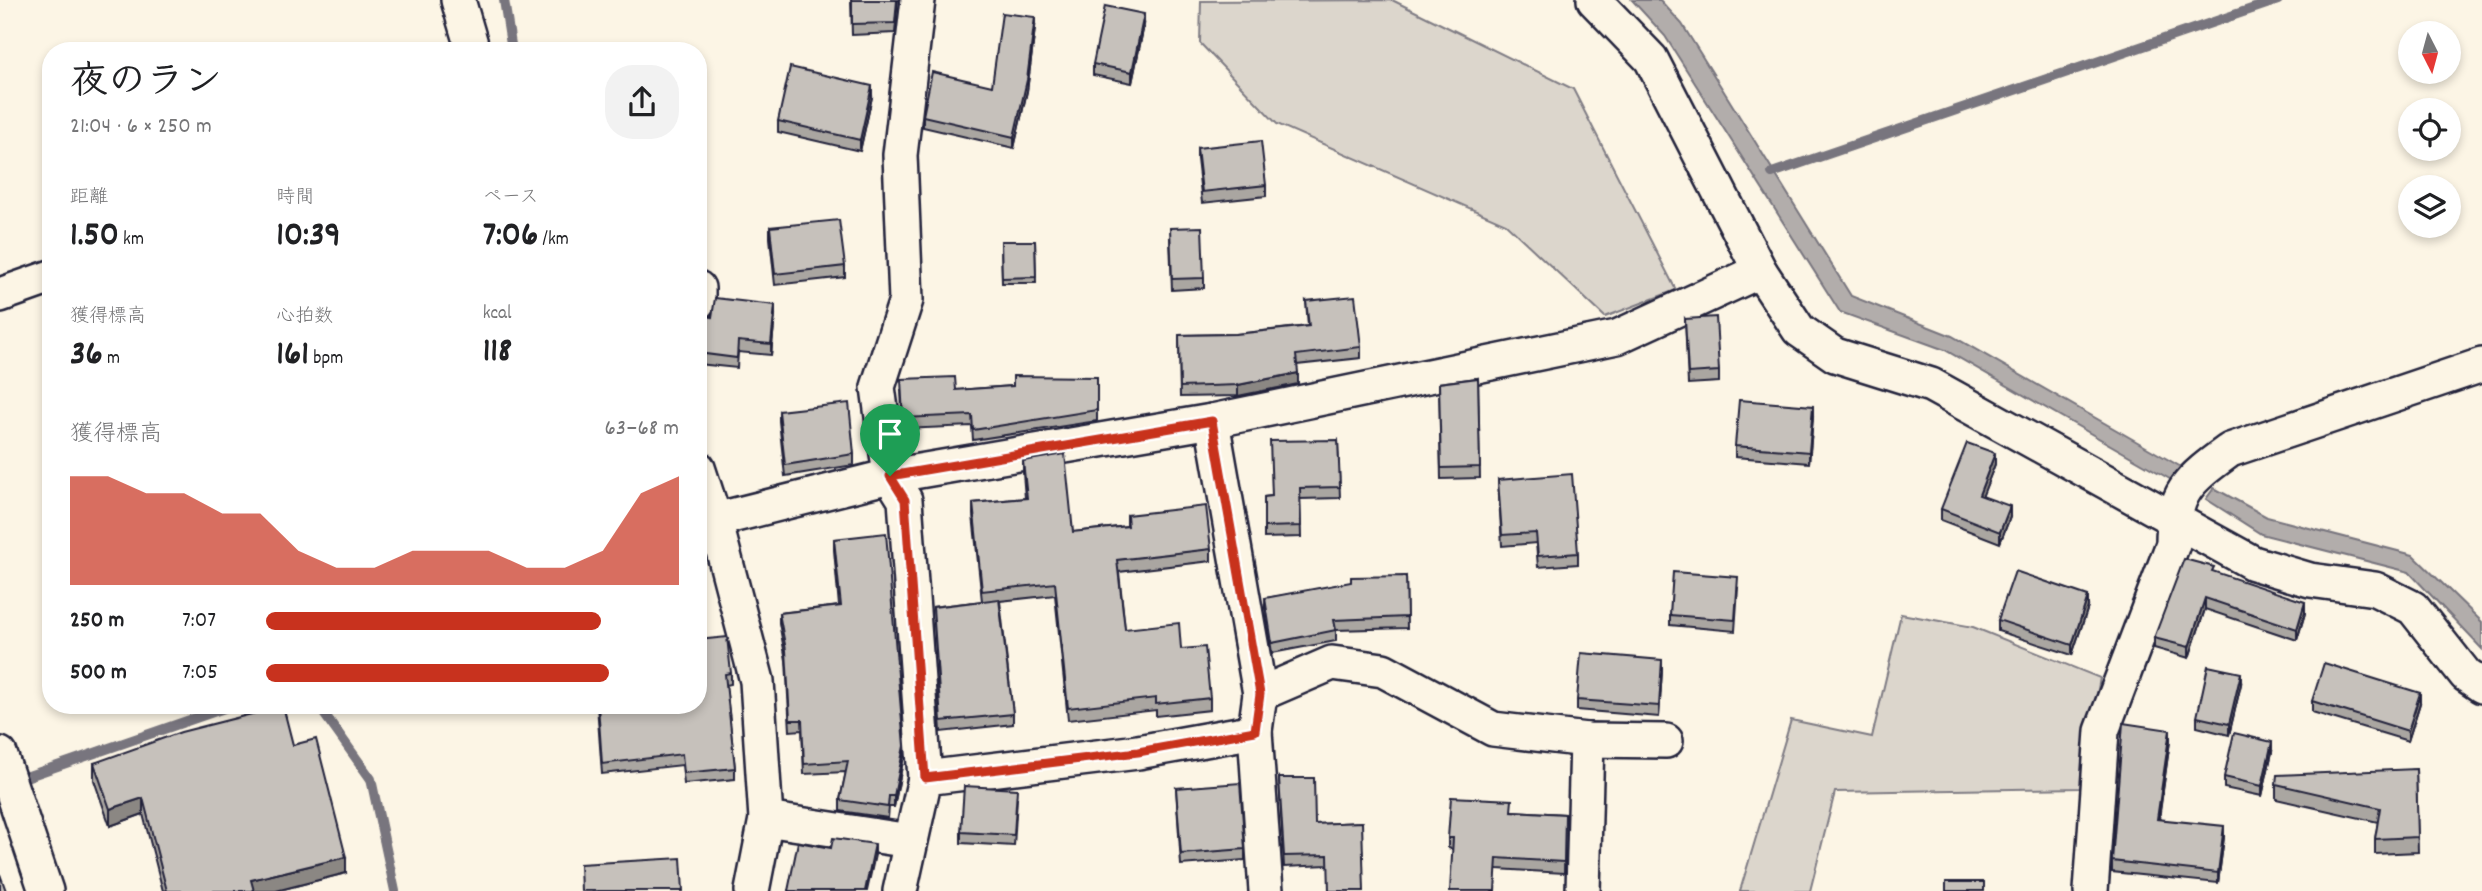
<!DOCTYPE html>
<html lang="ja">
<meta charset="utf-8">
<style>
body{margin:0;font-family:Dekko,"Klee One",sans-serif;background:#f2f2f2;color:#202124;height:100vh;display:flex;flex-direction:column;font-size:26px;white-space:nowrap}
*{box-sizing:border-box;margin:0}
p{font-size:23px;color:#757577}
.icon{flex:none;width:38px;height:38px;fill:none;stroke:currentColor;stroke-width:2;stroke-linecap:round;stroke-linejoin:round}
.map{position:relative;flex:1;overflow:hidden}
.sheet{position:absolute;left:42px;top:42px;width:665px;height:672px;display:flex;flex-direction:column;background:#fff;border-radius:28px;box-shadow:0 4px 10px #0003}
.sheet>*{flex:none}
.needle{width:46px;rotate:174deg}
.tools{position:absolute;left:2398px;top:21px;display:grid;gap:14px}
.tools a{display:grid;place-items:center;width:63px;height:63px;border-radius:50%;background:#fff;box-shadow:0 4px 10px #0003;font-size:35px}
.pin{position:absolute;display:grid;place-items:center;width:60px;height:60px;color:#fff;margin:-72px -30px;border-radius:50% 50% 50% 0;rotate:-45deg;box-shadow:0 0 7px #0007}
.pin .icon{rotate:45deg}
.round{display:grid;place-items:center;flex:none;width:74px;height:74px;border-radius:28px;background:#f2f2f2}
.summary{display:flex;align-items:center;justify-content:space-between;height:119px;padding:0 28px}
h1{font-size:38px;font-weight:700;line-height:52px}
.stats{display:grid;grid-template-columns:repeat(3,1fr);gap:10px;height:119px;padding:7px 28px}
.stats div{display:grid;align-content:center}
.stats b{font-size:35px;font-weight:700}
.stats small{font-size:19px;font-weight:400}
.stats p{font-size:19px}
.chart{height:196px;padding:14px 28px}
.chart p{display:flex;justify-content:space-between}
.chart svg{width:100%;height:126px;margin-top:7px;fill:#c8321e;opacity:.7}
ul{padding:0 28px;list-style:none;font-size:23px}
li{display:grid;grid-template-columns:112px 84px 1fr;align-items:center;height:52px}
li i{height:18px;border-radius:9px;background:#c8321e}
.map>svg:first-child{display:block}
.green{fill:#dcd6cc;stroke:#7f7c84;stroke-width:2}
.water{fill:#b2adab;stroke:#78757e;stroke-width:2}
.lines{fill:none;stroke-linecap:round;stroke-linejoin:round}
.stream{stroke:#78757e;stroke-width:10}
.minor-casing{stroke:#22223b;stroke-width:38}
.minor{stroke:#fcf5e5;stroke-width:33}
.wall{fill:#aaa6a1;stroke:#22223b;stroke-width:2}
.shaded-wall{fill:#8b8783;stroke:#22223b;stroke-width:2}
.building{fill:#c6c1bb;stroke:#22223b;stroke-width:2}
.route-casing{stroke:#fff;stroke-width:14}
.route{stroke:#c8321e;stroke-width:9}
</style>
<div class="map">
<svg width="2482" height="891" viewBox="0 0 2482 891">
<rect width="100%" height="100%" fill="#fcf5e5"/>
<filter id="ink" filterUnits="userSpaceOnUse"><feTurbulence type="fractalNoise" baseFrequency=".0143" numOctaves="2"/><feDisplacementMap in="SourceGraphic" scale="14" xChannelSelector="R" yChannelSelector="G"/><feConvolveMatrix kernelMatrix="1 2 1 2 8 2 1 2 1" color-interpolation-filters="sRGB"/></filter>
<g filter="url(#ink)">
<!-- green -->
<g class="green">
<polygon points="1392,0 1573,89 1676,290 1605,317 1506,224 1277,124 1200,43 1201,1"/>
<polygon points="1901,614 1973,627 2100,678 2080,788 1835,792 1810,891 1740,891 1791,720 1872,737"/>
</g>
<!-- water -->
<g class="water">
<polygon points="1632,0 1660,0 1682,24 1851,296 1952,336 2183,468 2175,482 1945,350 1840,312 1665,36"/>
<polygon points="2214,488 2267,517 2413,555 2482,622 2482,649 2409,572 2261,534 2206,499"/>
</g>
<g class="lines">
<!-- stream -->
<g class="stream">
<polyline points="504,0 512,51"/>
<polyline points="1772,173 2278,0"/>
<polyline points="318,705 371,779 395,891"/>
<polyline points="20,779 233,705"/>
</g>
<defs>
<g id="minor">
<polyline points="458,0 473,51"/>
<polyline points="1594,0 1651,59 1760,271 1799,330 1835,355 1931,385 2253,563 2310,580 2375,589 2413,608 2466,675 2482,686"/>
<polyline points="698,288 698,302"/>
<polyline points="0,295 51,277"/>
<polyline points="1212,421 1260,694 1255,731 1266,891"/>
<polyline points="698,468 715,520"/>
<polyline points="1260,694 1332,663 1383,670 1493,729 1587,740 1666,741"/>
<polyline points="0,754 46,891"/>
<polyline points="925,778 1138,752 1255,731"/>
<polyline points="766,819 910,841"/>
<polyline points="752,891 766,819 757,681 715,520 890,476 1212,421 1617,337 1760,271"/>
<polyline points="900,891 925,778 905,500 890,476 878,387 906,300 900,155 918,0"/>
<polyline points="1583,891 1587,740"/>
<path d="M2091,891l11,-160 71,-187c0,-53 16,-64 57,-94l252,-85"/>
</g>
</defs>
<!-- minor casing -->
<use href="#minor" class="minor-casing"/>
<!-- minor -->
<use href="#minor" class="minor"/>
</g>
<!-- wall -->
<g class="wall">
<polygon points="851,0 898,0 895,33 852,35"/>
<polygon points="1144,25 1132,83 1093,75 1093,64"/>
<polygon points="1035,28 1027,91 1014,148 923,127 923,116 992,86"/>
<polygon points="872,97 860,151 778,132 778,121"/>
<polygon points="1197,148 1266,185 1266,196 1202,203 1197,159"/>
<polygon points="770,227 845,266 845,277 775,285 770,238"/>
<polygon points="1170,239 1204,278 1204,288 1172,290"/>
<polygon points="1001,241 1035,241 1036,283 1002,283"/>
<polygon points="1306,301 1361,347 1361,358 1297,365 1298,384 1238,396 1180,397 1179,335 1236,334 1308,326"/>
<polygon points="698,314 712,317 775,315 771,355 738,352 737,368 698,364"/>
<polygon points="1685,319 1719,371 1719,382 1688,384"/>
<polygon points="1097,377 1097,421 973,440 972,426 903,429 901,390 956,390 1013,386"/>
<polygon points="1478,378 1480,478 1441,479 1439,383"/>
<polygon points="779,411 854,454 854,465 785,476 779,421"/>
<polygon points="1813,417 1809,463 1735,457 1735,446"/>
<polygon points="1338,440 1340,498 1300,499 1301,537 1264,538 1264,497 1272,496"/>
<polygon points="1023,461 1073,532 1127,526 1127,515 1211,549 1211,561 1119,572 1125,629 1181,649 1210,698 1210,710 1156,716 1156,710 1068,720 1055,595 1000,601 1013,714 1013,724 941,732 933,607 982,601 973,515 973,503 1025,498 1023,473"/>
<polygon points="1995,464 1982,496 2010,517 2000,543 1941,520 1941,509"/>
<polygon points="1498,480 1578,553 1578,564 1538,567 1536,543 1502,546"/>
<polygon points="834,539 904,756 894,807 889,807 888,818 840,811 840,800 846,772 804,774 802,730 790,731 786,660 779,623 779,613 839,606 834,550"/>
<polygon points="2214,572 2305,613 2297,640 2205,609 2189,658 2154,648 2154,638"/>
<polygon points="1406,576 1407,628 1336,630 1336,641 1272,653 1265,609 1265,598"/>
<polygon points="1738,588 1735,631 1670,625 1670,615"/>
<polygon points="2088,607 2072,655 1998,631 1998,620"/>
<polygon points="698,640 731,673 731,684 726,685 735,768 735,779 684,784 682,765 602,774 597,705 698,705"/>
<polygon points="1662,670 1659,717 1577,710 1577,700"/>
<polygon points="2241,684 2229,735 2197,727 2197,717"/>
<polygon points="2312,701 2420,703 2408,741 2312,712"/>
<polygon points="2170,741 2159,819 2224,837 2218,883 2112,872 2112,861"/>
<polygon points="293,745 346,873 276,891 163,891 143,814 110,826 94,780 94,763"/>
<polygon points="2272,752 2262,796 2224,788 2224,777"/>
<polygon points="2416,769 2418,852 2375,854 2375,839 2378,822 2276,799 2276,784"/>
<polygon points="1279,778 1315,824 1362,822 1328,865 1284,867"/>
<polygon points="1176,788 1245,849 1245,860 1181,865"/>
<polygon points="1017,799 1014,846 961,843 961,832"/>
<polygon points="1512,811 1565,814 1564,873 1497,869 1452,849 1448,848 1448,838"/>
</g>
<!-- shaded-wall -->
<g class="shaded-wall">
<polygon points="1144,14 1144,25 1132,83 1132,72"/>
<polygon points="1035,17 1035,28 1027,91 1014,148 1014,137"/>
<polygon points="872,86 872,97 860,151 860,140"/>
<polygon points="775,305 775,315 771,355 771,344"/>
<polygon points="1298,373 1298,384 1238,396 1238,385"/>
<polygon points="1813,406 1813,417 1809,463 1809,452"/>
<polygon points="1995,453 1995,464 1979,505 1979,495"/>
<polygon points="2010,506 2010,517 2000,543 2000,532"/>
<polygon points="2088,596 2088,607 2072,655 2072,645"/>
<polygon points="2205,598 2205,609 2189,658 2189,647"/>
<polygon points="2305,602 2305,613 2297,640 2297,629"/>
<polygon points="1662,660 1662,670 1659,717 1659,706"/>
<polygon points="2241,673 2241,684 2229,735 2229,724"/>
<polygon points="2420,693 2420,703 2408,741 2408,731"/>
<polygon points="2170,730 2170,741 2157,830 2157,819"/>
<polygon points="2272,742 2272,752 2262,796 2262,786"/>
<polygon points="904,746 904,756 894,807 894,796"/>
<polygon points="143,798 143,814 110,826 110,809"/>
<polygon points="2224,826 2224,837 2218,883 2218,873"/>
<polygon points="875,844 875,855 867,891 865,891"/>
<polygon points="346,857 346,873 276,891 251,891 251,880"/>
</g>
<!-- building -->
<g class="building">
<polygon points="852,0 897,0 895,23 852,24"/>
<polygon points="1105,6 1144,14 1132,72 1093,64"/>
<polygon points="1002,13 1035,17 1027,80 1014,137 923,116 932,72 992,86"/>
<polygon points="790,67 872,86 860,140 778,121"/>
<polygon points="1261,141 1266,185 1202,192 1197,148"/>
<polygon points="839,220 845,266 775,274 770,227"/>
<polygon points="1202,227 1204,278 1172,279 1170,228"/>
<polygon points="1001,241 1035,241 1036,277 1002,278"/>
<polygon points="1355,296 1361,347 1296,355 1298,373 1238,385 1180,387 1179,335 1236,334 1309,326 1306,301"/>
<polygon points="715,298 775,305 771,344 738,341 737,358 698,353 698,314 712,317"/>
<polygon points="1716,317 1719,371 1688,373 1685,319"/>
<polygon points="1013,376 1097,377 1097,410 973,430 972,415 903,418 901,379 955,377 956,390 1013,386"/>
<polygon points="1478,378 1480,467 1441,468 1439,383"/>
<polygon points="1739,400 1813,406 1809,452 1735,446"/>
<polygon points="849,403 854,454 785,465 779,411"/>
<polygon points="1338,440 1340,487 1300,488 1301,526 1264,527 1264,497 1272,496 1270,441"/>
<polygon points="1967,443 1995,453 1979,495 2010,506 2000,532 1941,509"/>
<polygon points="1065,454 1073,532 1128,526 1127,515 1206,506 1211,549 1117,560 1125,629 1179,623 1181,649 1205,647 1210,698 1156,704 1156,698 1068,708 1055,583 982,591 973,503 1027,498 1023,461"/>
<polygon points="1572,474 1578,553 1538,556 1536,533 1502,535 1498,480"/>
<polygon points="886,533 904,746 894,796 889,796 888,807 840,800 848,761 804,764 802,720 790,720 786,650 779,613 841,606 834,539"/>
<polygon points="2184,559 2214,567 2212,571 2305,602 2297,629 2205,598 2189,647 2154,638"/>
<polygon points="2015,571 2088,596 2072,645 1998,620"/>
<polygon points="1673,572 1738,577 1735,620 1670,615"/>
<polygon points="1406,576 1407,617 1334,620 1336,630 1272,643 1265,598 1351,582 1351,577"/>
<polygon points="999,599 1013,714 941,721 933,607"/>
<polygon points="727,637 731,673 725,674 735,768 684,773 682,754 602,764 598,705 698,705 698,640"/>
<polygon points="1581,653 1662,660 1659,706 1577,700"/>
<polygon points="2324,663 2420,693 2408,731 2312,701"/>
<polygon points="2208,666 2241,673 2229,724 2197,717"/>
<polygon points="283,706 293,745 316,739 346,857 251,880 254,891 167,891 143,798 110,809 94,763 181,732"/>
<polygon points="2123,723 2170,730 2157,819 2224,826 2218,873 2112,861"/>
<polygon points="2234,733 2272,742 2262,786 2224,777"/>
<polygon points="2416,769 2418,837 2375,839 2380,808 2276,784 2277,775"/>
<polygon points="1279,778 1314,778 1315,824 1362,822 1364,891 1329,891 1328,855 1284,856"/>
<polygon points="1240,783 1245,849 1181,854 1176,788"/>
<polygon points="964,786 1017,789 1014,835 961,832"/>
<polygon points="1451,797 1512,800 1511,811 1565,814 1564,862 1497,858 1495,891 1450,891 1453,838 1448,838"/>
<polygon points="833,838 875,844 865,891 788,891 798,842 831,848"/>
<polygon points="681,858 683,891 581,891 580,864"/>
<polygon points="0,874 6,891 0,891"/>
<rect x="1946" y="882" width="38" height="9"/>
</g>
</g>
<g class="lines" filter="url(#ink)">
<defs>
<polygon id="route" points="1212,421 1260,694 1255,731 1138,752 925,778 905,500 890,476"/>
</defs>
<!-- route casing -->
<use href="#route" class="route-casing"/>
<!-- route -->
<use href="#route" class="route"/>
</g>
</svg>
<div class="tools">
<a><svg class="needle" viewBox="-14 -14 28 28"><path d="M0-13l5 13h-10z" fill="#e53935"/><path d="M0 13l5-13h-10z" fill="#757577"/></svg></a>
<a><svg class="icon" aria-label="locate" viewBox="0 0 24 24"><circle cx="12" cy="12" r="6"/><path d="M12 2v4M12 18v4M2 12h4M18 12h4"/></svg></a>
<a><svg class="icon" aria-label="layers" viewBox="0 0 24 24"><path d="M12 4l9 5-9 5-9-5zM3 14l9 5 9-5"/></svg></a>
</div>
<div class="pin" style="left:890px;top:476px;background:#1e9e55"><svg class="icon" aria-label="arrive" viewBox="0 0 24 24"><path d="M6 21V4h12l-3 4 3 4H6"/></svg></div>
<section class="sheet">
<div class="summary"><div><h1>夜のラン</h1><p>21:04 · 6 × 250 m</p></div><a class="round"><svg class="icon" aria-label="share" viewBox="0 0 24 24"><path d="M12 15V3M7 8l5-5 5 5M5 13v7h14v-7"/></svg></a></div>
<div class="stats">
<div><p>距離</p><b>1.50<small> km</small></b></div>
<div><p>時間</p><b>10:39</b></div>
<div><p>ペース</p><b>7:06<small> /km</small></b></div>
</div>
<div class="stats">
<div><p>獲得標高</p><b>36<small> m</small></b></div>
<div><p>心拍数</p><b>161<small> bpm</small></b></div>
<div><p>kcal</p><b>118</b></div>
</div>
<div class="chart"><p><span>獲得標高</span>63–68 m</p>
<svg viewBox="0 0 160 44" preserveAspectRatio="none"><path d="M0 44V6L10 6L20 12L30 12L40 19L50 19L60 32L70 38L80 38L90 32L100 32L110 32L120 38L130 38L140 32L150 12L160 6V44z"/></svg>
</div>
<ul>
<li><b>250 m</b>7:07<i style="width:81%"></i></li>
<li><b>500 m</b>7:05<i style="width:83%"></i></li>
</ul>
</section>
</div>
